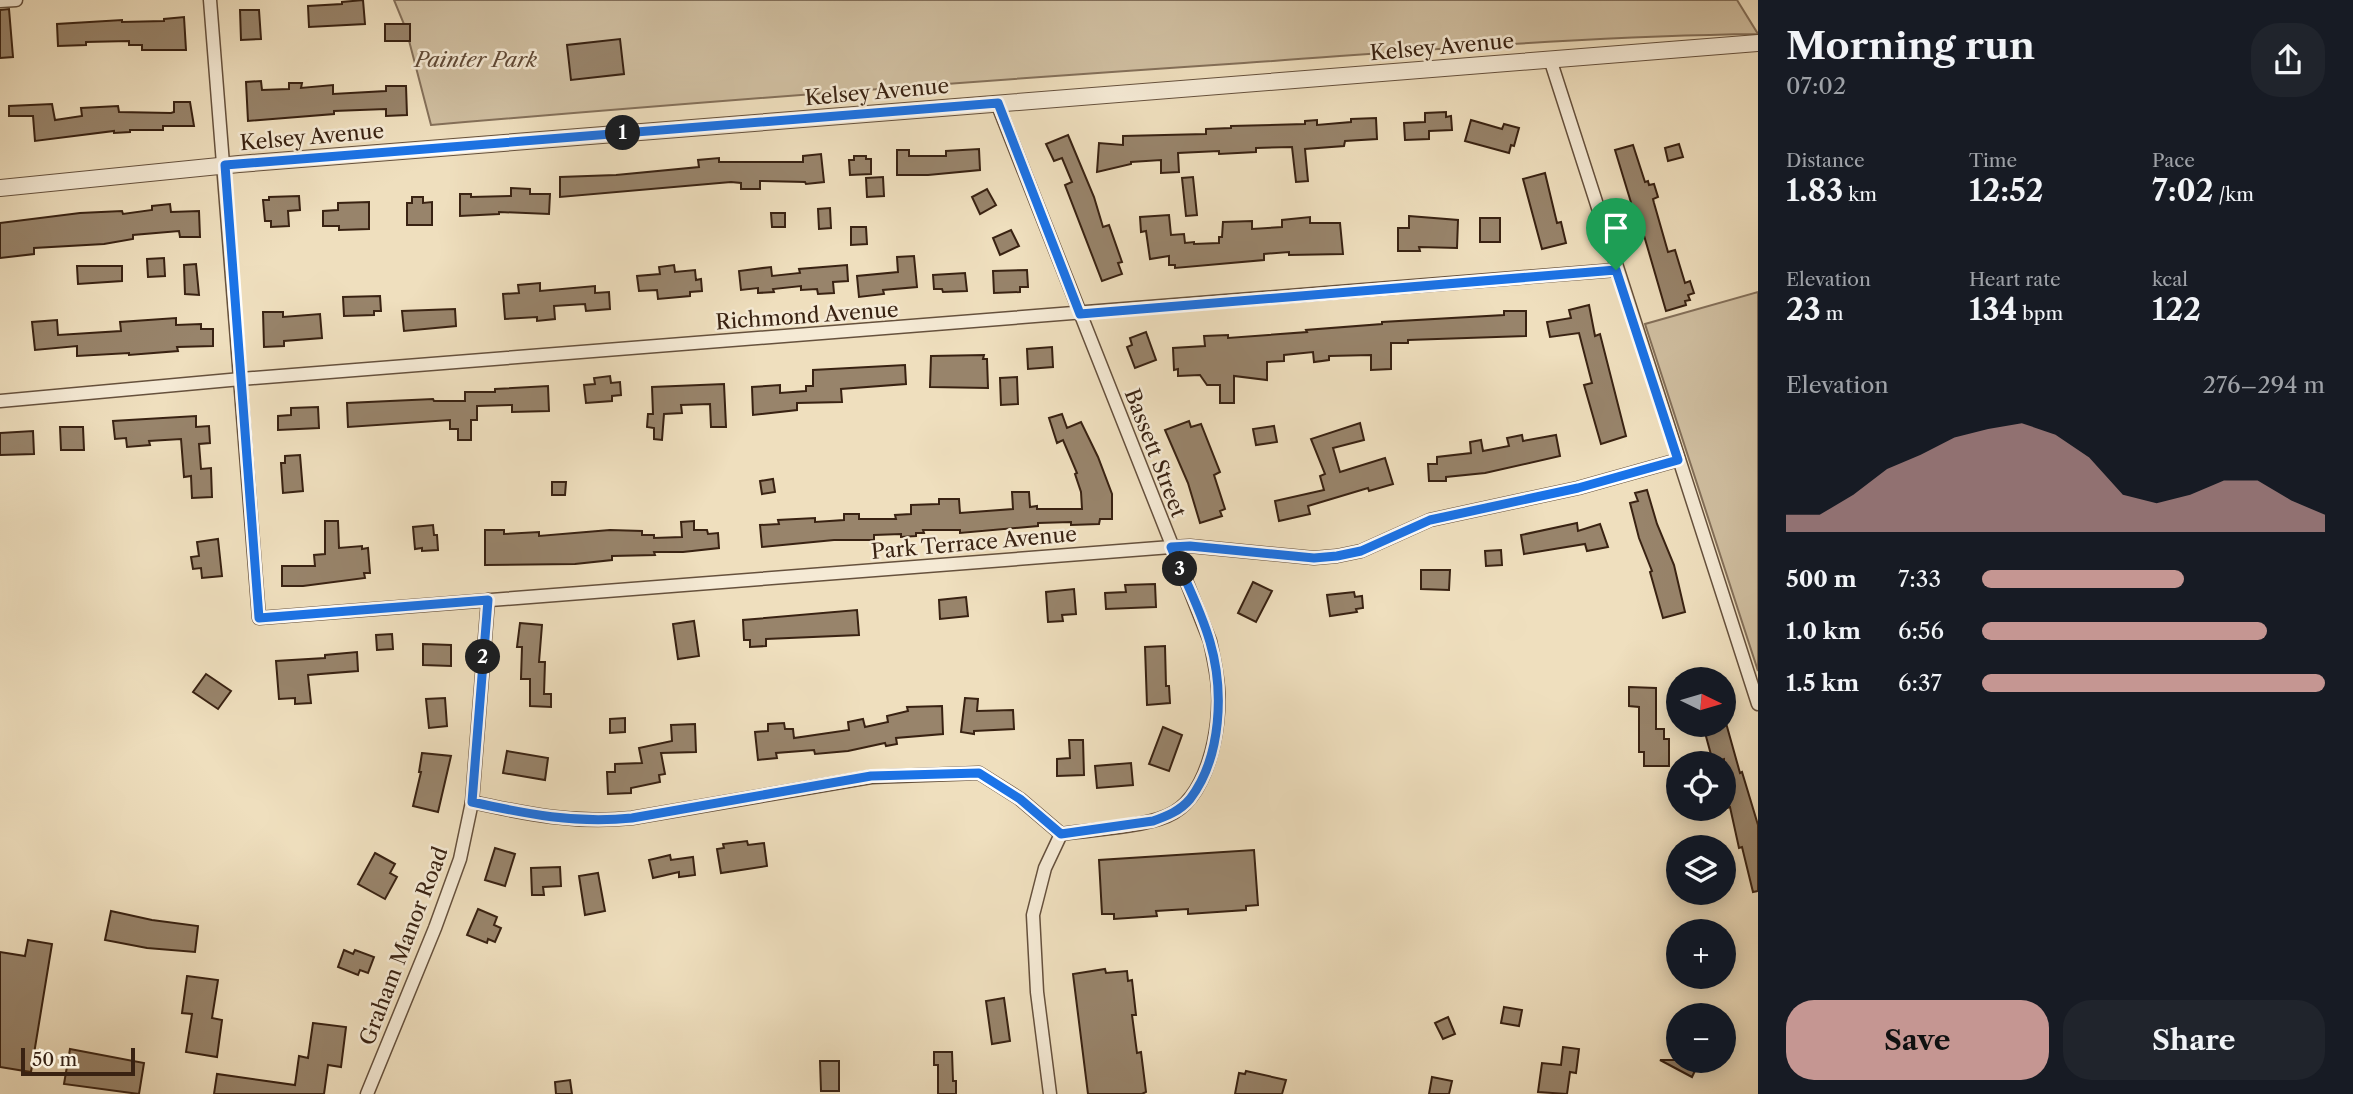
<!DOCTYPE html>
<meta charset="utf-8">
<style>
body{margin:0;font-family:"Libre Caslon Text",serif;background:#20242c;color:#f1f3f6;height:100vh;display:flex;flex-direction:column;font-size:26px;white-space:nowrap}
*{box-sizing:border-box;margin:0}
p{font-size:23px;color:#9ea1a6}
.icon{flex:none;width:38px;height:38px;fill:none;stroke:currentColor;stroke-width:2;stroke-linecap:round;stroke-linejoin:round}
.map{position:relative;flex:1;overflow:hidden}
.side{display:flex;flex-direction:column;background:#171b24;width:595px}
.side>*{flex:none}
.needle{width:46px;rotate:95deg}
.controls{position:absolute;left:1666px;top:667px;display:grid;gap:14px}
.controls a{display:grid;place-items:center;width:70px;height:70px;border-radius:50%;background:#171b24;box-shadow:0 4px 18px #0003;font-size:35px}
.scale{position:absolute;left:21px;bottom:18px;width:114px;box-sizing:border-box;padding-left:7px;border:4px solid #392212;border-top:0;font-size:19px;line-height:24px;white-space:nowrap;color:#392212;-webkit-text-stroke:5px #f5ead5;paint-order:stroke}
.pin{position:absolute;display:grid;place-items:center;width:60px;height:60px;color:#fff;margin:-72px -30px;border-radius:50% 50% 50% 0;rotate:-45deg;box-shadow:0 0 7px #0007}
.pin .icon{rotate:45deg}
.km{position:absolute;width:35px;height:35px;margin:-18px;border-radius:50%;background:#222;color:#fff;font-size:19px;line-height:35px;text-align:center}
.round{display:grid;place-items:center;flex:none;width:74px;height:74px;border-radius:28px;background:#20242c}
.headline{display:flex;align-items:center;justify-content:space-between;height:119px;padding:0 28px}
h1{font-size:38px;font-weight:700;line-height:52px}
.figures{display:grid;grid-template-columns:repeat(3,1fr);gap:10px;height:119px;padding:7px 28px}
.figures div{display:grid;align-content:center}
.figures b{font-size:30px;font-weight:700}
.figures small{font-size:19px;font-weight:400}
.figures p{font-size:19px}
.chart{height:196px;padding:14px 28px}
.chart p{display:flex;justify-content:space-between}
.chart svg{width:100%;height:126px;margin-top:7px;fill:#c59692;opacity:.7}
.cta{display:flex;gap:14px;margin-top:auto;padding:14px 28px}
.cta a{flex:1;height:80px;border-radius:28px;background:#c59692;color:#111;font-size:28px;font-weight:700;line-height:80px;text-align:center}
.cta a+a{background:#20242c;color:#f1f3f6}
ul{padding:0 28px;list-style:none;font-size:23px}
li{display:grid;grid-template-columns:112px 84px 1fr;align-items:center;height:52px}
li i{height:18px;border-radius:9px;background:#c59692}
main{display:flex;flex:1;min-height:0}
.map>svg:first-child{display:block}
.green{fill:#d0bfa1;stroke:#84705a;stroke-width:2}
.building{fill:#98846b;stroke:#392212;stroke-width:2}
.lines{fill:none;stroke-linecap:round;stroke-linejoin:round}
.minor-casing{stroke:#66513d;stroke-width:15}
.tertiary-casing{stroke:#66513d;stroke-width:18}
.minor{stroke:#f5ead5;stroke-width:12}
.tertiary{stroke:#f5ead5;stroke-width:16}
.route-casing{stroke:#fff;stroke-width:14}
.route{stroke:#1a73e8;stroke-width:9}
.labels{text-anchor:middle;stroke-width:5;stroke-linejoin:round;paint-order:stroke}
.street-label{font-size:21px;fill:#392212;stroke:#f5ead5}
.park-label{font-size:21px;font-style:italic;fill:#5f4936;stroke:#f5ead5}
</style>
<main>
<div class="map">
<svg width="1758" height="1094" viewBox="0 0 1758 1094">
<rect width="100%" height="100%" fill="#efdfbe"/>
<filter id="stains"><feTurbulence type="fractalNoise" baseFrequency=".00286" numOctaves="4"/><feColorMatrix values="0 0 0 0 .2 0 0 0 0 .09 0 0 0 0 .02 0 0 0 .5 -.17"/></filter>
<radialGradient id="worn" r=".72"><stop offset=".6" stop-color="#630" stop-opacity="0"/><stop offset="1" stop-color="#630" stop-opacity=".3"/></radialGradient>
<!-- green -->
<g class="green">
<path d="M394,0h1343l21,34c-172,2 -343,17 -514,29 -271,18 -542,39 -813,62l-25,-96z"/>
<polygon points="1758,292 1758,671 1645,324"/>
</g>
<!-- building -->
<g class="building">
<polygon points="363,0 365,24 309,27 308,6 342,4 342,2"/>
<polygon points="9,9 13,57 0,58 0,10"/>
<polygon points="240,10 259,10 261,39 241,40"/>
<polygon points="184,17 186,50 142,50 142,45 129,45 129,41 86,42 86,45 58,46 57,24 122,20 122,22 164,21 164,19"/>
<rect x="385" y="24" width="25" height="17"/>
<polygon points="620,39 624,74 571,80 567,45"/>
<polygon points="261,81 262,90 289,89 289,83 302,83 301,88 333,85 333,94 386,91 386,86 406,86 407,115 386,116 386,109 334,111 334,114 248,121 246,82"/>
<polygon points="174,102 190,102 194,126 163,126 163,130 130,130 130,132 114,133 114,131 35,141 33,116 9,116 9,106 52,104 55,120 82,116 81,108 118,106 119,112 171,113 174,112"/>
<polygon points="1446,112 1446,117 1451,116 1452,130 1429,131 1429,139 1405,140 1404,123 1425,122 1425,113"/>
<polygon points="1376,118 1377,139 1345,141 1344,146 1305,149 1308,181 1296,182 1292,147 1256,148 1256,152 1219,154 1219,151 1178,153 1179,172 1161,173 1161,160 1131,162 1131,164 1097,172 1099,143 1123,145 1123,136 1206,134 1206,129 1231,128 1231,126 1305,124 1305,121 1317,120 1317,125 1351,122 1351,119"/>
<polygon points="1471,120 1502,129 1504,124 1519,128 1514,146 1511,145 1509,153 1465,141"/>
<polygon points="1068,135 1094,197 1103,227 1109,225 1122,262 1118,263 1122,274 1102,281 1065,185 1072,182 1062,158 1054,161 1046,144"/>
<polygon points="1679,144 1683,157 1668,161 1665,148"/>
<polygon points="1633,145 1645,182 1648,181 1649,185 1654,184 1658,197 1653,199 1654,203 1668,252 1675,250 1685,283 1690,281 1694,293 1688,295 1690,300 1685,301 1686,305 1666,311 1636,208 1633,209 1615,150"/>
<polygon points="979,149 980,170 928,175 897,175 897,150 909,150 909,156 946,156 946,151"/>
<polygon points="821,154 824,182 806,184 805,182 760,181 760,189 741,189 741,183 731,182 560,197 560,177 616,175 699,167 698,160 719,158 719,162 803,162 803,156"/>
<polygon points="854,156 866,156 866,159 871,159 871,174 850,175 849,160 854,160"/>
<polygon points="1545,173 1557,223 1561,222 1566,243 1542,249 1523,179"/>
<polygon points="883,177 884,196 867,197 866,178"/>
<polygon points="1193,177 1197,215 1186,216 1182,178"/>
<polygon points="511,188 530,189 530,194 550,194 549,214 499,212 499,214 460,216 460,194 471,194 471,197 511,196"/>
<polygon points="987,189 996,205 980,214 972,197"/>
<polygon points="299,196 300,210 288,211 289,226 271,227 271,221 265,221 263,200 269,200 269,197"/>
<polygon points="412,197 423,197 423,203 432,202 432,225 407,225 407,203 412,203"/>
<polygon points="369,202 369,229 339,230 339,226 323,226 323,211 338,210 338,203"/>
<polygon points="170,204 171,212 199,211 200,237 180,237 179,231 133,235 133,239 104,244 34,248 34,254 0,258 0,223 80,213 122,211 123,214 152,210 152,206"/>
<polygon points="830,208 831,228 819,229 818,209"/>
<polygon points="771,213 785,213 785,227 772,227"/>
<polygon points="1169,215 1171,235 1184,234 1185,243 1194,242 1194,244 1219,243 1219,237 1222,237 1223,222 1252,221 1252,229 1282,227 1282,220 1310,217 1310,223 1340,223 1343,254 1289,255 1289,252 1264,254 1264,260 1175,268 1175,265 1169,265 1169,256 1150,259 1146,231 1141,232 1140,217"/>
<polygon points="1409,216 1458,220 1457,248 1419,247 1420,251 1398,251 1398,228 1409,228"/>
<rect x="1480" y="218" width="20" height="24"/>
<polygon points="851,227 866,227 867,244 851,245"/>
<polygon points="1011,230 1019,246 1000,255 993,238"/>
<polygon points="914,256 917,287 883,290 884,294 859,297 857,276 898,272 897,257"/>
<polygon points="164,258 165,276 148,277 147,259"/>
<polygon points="196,264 199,295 185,294 184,265"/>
<polygon points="674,265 675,272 695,270 696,280 701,279 702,291 690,292 690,296 658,299 657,290 639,291 637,276 660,274 659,267"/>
<polygon points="847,265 848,281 833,282 834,293 818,294 817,289 801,290 801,286 773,289 774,292 758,293 758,288 741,290 739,271 771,267 772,276 800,273 799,269"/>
<polygon points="77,266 122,266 122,281 78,284"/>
<polygon points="1027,270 1028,287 1020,287 1020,292 994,293 993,271"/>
<polygon points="965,273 967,291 943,292 942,289 934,289 933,275"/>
<polygon points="540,283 540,291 595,286 595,293 609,292 610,309 586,311 585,304 554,306 555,319 537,321 537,317 505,319 503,294 519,293 518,285"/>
<polygon points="380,296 381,311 374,311 374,315 344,316 343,297"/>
<polygon points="1589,305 1595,336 1600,334 1626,436 1601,444 1584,385 1592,383 1579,333 1550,337 1547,322 1571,318 1569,310"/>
<polygon points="455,309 456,326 404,331 402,311"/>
<polygon points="1504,311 1526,311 1526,336 1408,340 1408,343 1391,343 1391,369 1371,370 1371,355 1329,356 1329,360 1314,362 1313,352 1284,355 1284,361 1267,362 1267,380 1234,376 1234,403 1220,403 1220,385 1207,385 1200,375 1178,376 1178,369 1174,370 1173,348 1205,346 1204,336 1228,335 1228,338 1307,332 1306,330 1382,324 1382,322 1504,315"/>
<polygon points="263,312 283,312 283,317 320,314 322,338 284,341 284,346 264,347"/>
<polygon points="176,318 176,325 201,324 201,329 213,329 213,346 177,347 178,351 129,355 129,353 77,356 77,346 35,350 32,322 57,320 58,335 121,331 120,322"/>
<polygon points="1146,332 1156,360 1135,368 1127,347 1132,345 1130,338"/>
<polygon points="1052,347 1053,367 1028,369 1027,349"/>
<polygon points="984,355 983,359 987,359 988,388 930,387 931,356"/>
<polygon points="905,365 906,384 841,389 842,402 797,403 797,410 753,415 752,387 780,385 780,393 806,391 806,386 813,386 813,370"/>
<polygon points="610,376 611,383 620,382 621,395 612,396 612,401 586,403 584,385 595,384 594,378"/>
<polygon points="1017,377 1018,404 1001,405 1000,378"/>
<polygon points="724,384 726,427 711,427 710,404 681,405 682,413 664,414 662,440 654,439 654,428 647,427 648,414 653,414 652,387"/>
<polygon points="548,386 549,411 512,412 512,405 477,406 477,420 471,420 471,440 458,440 458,429 450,429 450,420 348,427 347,403 433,399 434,401 465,401 465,392 495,392 495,389"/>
<polygon points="318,407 319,428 278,430 278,416 291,415 291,408"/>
<polygon points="1062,414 1067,428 1081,422 1098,457 1112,494 1112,519 1100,519 1099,524 1071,525 1071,522 1038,523 1038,526 960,533 960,530 923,530 924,533 916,533 916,536 901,537 901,534 874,535 874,540 834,540 762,547 760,525 779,524 778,520 815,518 815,522 844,520 844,514 859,514 859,519 896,519 895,515 911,514 911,505 939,504 939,499 959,499 960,513 1013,509 1012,492 1029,492 1030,507 1037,506 1037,509 1082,509 1081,492 1075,474 1077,473 1063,440 1057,443 1049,418"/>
<polygon points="196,416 196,427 209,426 210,443 199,444 201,469 211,468 212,497 192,498 191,476 184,477 181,439 149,441 150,445 127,447 126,438 115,439 113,421"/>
<polygon points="1189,421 1191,427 1201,424 1220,472 1214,475 1225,509 1220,511 1222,516 1200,523 1188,483 1165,430"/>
<polygon points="1360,423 1364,440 1333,448 1340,472 1385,458 1393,484 1369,491 1368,488 1308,506 1310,514 1279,521 1275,501 1324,490 1320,476 1325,474 1311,439"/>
<polygon points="1274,426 1277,442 1256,445 1253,429"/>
<polygon points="60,427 83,427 84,450 61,450"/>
<polygon points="33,431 34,454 0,455 0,433"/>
<polygon points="1522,435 1523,441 1556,435 1560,456 1485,473 1446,477 1446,481 1429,481 1428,464 1437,464 1437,457 1471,453 1470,442 1481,440 1483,451 1509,446 1507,438"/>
<polygon points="300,455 303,491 283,493 281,463 285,463 285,456"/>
<polygon points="773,479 775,492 762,494 760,481"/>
<polygon points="552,482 566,482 565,495 552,495"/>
<polygon points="1647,490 1657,524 1674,565 1685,612 1663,618 1650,572 1652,571 1639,538 1630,503 1638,501 1635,493"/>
<polygon points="325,521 338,521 339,548 362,546 362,549 368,548 370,573 364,573 365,578 303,586 282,586 282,566 315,566 314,555 325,554"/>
<polygon points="694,521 694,530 707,530 708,534 718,533 719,548 683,552 654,552 655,555 612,556 612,560 575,564 485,565 485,530 504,530 504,534 539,532 539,536 610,530 642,531 642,535 654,535 654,538 682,537 681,522"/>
<polygon points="1577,523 1578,531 1600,524 1608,547 1587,551 1585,544 1524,554 1521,535"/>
<polygon points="433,525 434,535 437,535 438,550 422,551 422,548 415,549 413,527"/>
<polygon points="218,539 222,576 202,578 201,568 193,569 191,557 199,556 197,542"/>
<polygon points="1501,550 1502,565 1486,566 1485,551"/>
<polygon points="1421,570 1450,570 1449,590 1421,589"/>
<polygon points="1253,582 1272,591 1256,622 1238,613"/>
<polygon points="1155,584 1156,607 1106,609 1105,593 1126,592 1125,585"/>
<polygon points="1074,589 1076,614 1062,615 1063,621 1048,622 1046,592"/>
<polygon points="1354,592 1355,597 1362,596 1363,608 1356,609 1357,612 1330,616 1327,595"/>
<polygon points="966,597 968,616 940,619 939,600"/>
<polygon points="857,610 859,635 766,639 766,646 750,647 750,640 744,640 743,620"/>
<polygon points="694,621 699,656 678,659 673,624"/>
<polygon points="520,623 542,625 539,662 545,662 544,694 551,694 551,707 530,706 530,679 521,679 522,647 517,647"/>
<polygon points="392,634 393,649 377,650 376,635"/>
<polygon points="423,644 451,645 451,666 423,665"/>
<polygon points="1165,646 1166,686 1169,686 1170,703 1147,705 1145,647"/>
<polygon points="357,652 358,671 308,675 311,703 295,704 295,698 279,699 276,661 325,658 325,655"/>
<polygon points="206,674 231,691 218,709 193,692"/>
<polygon points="1629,687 1656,688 1656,729 1664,729 1664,739 1669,739 1669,766 1644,766 1644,752 1639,752 1639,707 1629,706"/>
<polygon points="445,698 447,726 429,728 426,699"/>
<polygon points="965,698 978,699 977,711 1013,710 1014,729 974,731 974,734 961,732"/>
<polygon points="942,706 943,734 896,738 897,744 886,746 885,743 848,751 815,754 814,750 776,753 777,758 758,760 755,732 768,731 768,724 784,723 785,729 793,729 794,738 849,730 848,722 863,719 865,727 888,722 887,716 908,711 907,707"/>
<polygon points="625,718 625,732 610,733 610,719"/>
<polygon points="1726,723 1740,773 1742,772 1758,825 1758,891 1753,892 1742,847 1739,848 1730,807 1727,808 1724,795 1724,759 1713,762 1704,729"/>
<polygon points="695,724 696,752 661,753 665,774 659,775 660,782 631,788 631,793 608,794 607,772 615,772 615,764 642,763 639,748 672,741 671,725"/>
<polygon points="1163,727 1182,735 1169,771 1149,764"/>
<polygon points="1069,740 1083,740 1084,775 1057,776 1057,759 1070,758"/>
<polygon points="507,751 548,758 545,780 503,773"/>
<polygon points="422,753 451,756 438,812 413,806 421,772 419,772"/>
<polygon points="1131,763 1133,785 1097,788 1095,766"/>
<polygon points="747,841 748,845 764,843 767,866 721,873 717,849 724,848 723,844"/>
<polygon points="495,848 515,854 505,886 485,880"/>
<polygon points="1254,850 1258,905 1246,906 1246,910 1188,914 1188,909 1156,911 1157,916 1114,919 1114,914 1102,914 1099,860"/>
<polygon points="375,853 395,864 390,873 397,877 385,899 358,884"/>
<polygon points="670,855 671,860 693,857 695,875 679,877 679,872 653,878 649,860"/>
<polygon points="560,867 561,886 543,887 544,895 532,895 531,868"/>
<polygon points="598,873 605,911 585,915 579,876"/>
<polygon points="478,909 497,917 494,925 501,928 495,942 488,939 487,943 467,935"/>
<polygon points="111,911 152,920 198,926 195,952 147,948 105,940"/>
<polygon points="28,940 52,944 31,1072 0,1067 0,952 25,956"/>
<polygon points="344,950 353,954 355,950 374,957 368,973 360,970 358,975 338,967"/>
<polygon points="1105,969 1106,973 1127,971 1128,981 1132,980 1136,1015 1132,1015 1137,1053 1141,1052 1146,1092 1142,1094 1088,1094 1073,974"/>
<polygon points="187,976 218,980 212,1018 222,1020 217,1057 186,1052 192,1014 182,1013"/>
<polygon points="1004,998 1010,1041 992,1044 986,1001"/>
<polygon points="1504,1007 1522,1010 1519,1026 1501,1023"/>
<polygon points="1448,1017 1455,1034 1443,1039 1435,1023"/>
<polygon points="313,1023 346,1027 341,1067 328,1065 324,1094 214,1094 217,1074 295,1085 299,1056 308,1058"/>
<polygon points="1563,1047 1579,1049 1576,1073 1570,1072 1567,1094 1538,1092 1542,1063 1561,1065"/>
<polygon points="70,1049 144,1063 139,1094 64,1084"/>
<polygon points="934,1052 952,1052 953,1081 956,1081 956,1094 938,1094 938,1065 934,1065"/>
<polygon points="1660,1060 1700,1060 1692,1077"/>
<polygon points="820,1061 839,1061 839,1091 821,1091"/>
<polygon points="1246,1071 1286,1080 1282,1094 1235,1094 1239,1073 1245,1074"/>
<polygon points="1432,1077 1452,1081 1449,1094 1429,1094"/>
<polygon points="570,1080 572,1094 556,1094 555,1082"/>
</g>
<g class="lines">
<defs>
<g id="minor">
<polyline points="210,0 259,618 1171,547 1190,546 1314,558 1337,556 1361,551 1430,520 1578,488 1678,460"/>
<polyline points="0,1 16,0"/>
<polyline points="1550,59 1758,704"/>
<path d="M997,103l213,538c3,15 7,31 8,47 3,40 -10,111 -51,128 -26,11 -76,14 -106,18"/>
<polyline points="0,401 241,379 1616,270"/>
<path d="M472,802c55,12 103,22 160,16l239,-41 108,-4 41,26 41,35"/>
<polyline points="367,1094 435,928 460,859 472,802 488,600"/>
<polyline points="1050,1094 1037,992 1033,915 1045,868 1061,834"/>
</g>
<polyline id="tertiary" points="0,188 239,164 1758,43"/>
</defs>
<!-- minor casing -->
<use href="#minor" class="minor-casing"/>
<!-- tertiary casing -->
<use href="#tertiary" class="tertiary-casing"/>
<!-- minor -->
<use href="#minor" class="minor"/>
<!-- tertiary -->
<use href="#tertiary" class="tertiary"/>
</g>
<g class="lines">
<defs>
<path id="route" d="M998,103l82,211 536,-44 62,190 -100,28 -148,32 -69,31 -24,5 -23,2 -124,-12 -19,1c13,31 30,63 39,95 14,48 12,115 -20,157 -10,12 -23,17 -37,22l-92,13 -41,-35 -41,-26 -108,3 -239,42c-56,6 -105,-4 -160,-16l16,-202 -229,18 -34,-453z"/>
</defs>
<!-- route casing -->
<use href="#route" class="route-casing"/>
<!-- route -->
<use href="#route" class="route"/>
</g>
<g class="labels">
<!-- street labels -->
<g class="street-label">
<text transform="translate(1442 47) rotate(-5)" y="7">Kelsey Avenue</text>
<text transform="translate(877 92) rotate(-5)" y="7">Kelsey Avenue</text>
<text transform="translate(312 137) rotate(-5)" y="7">Kelsey Avenue</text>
<text transform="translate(807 316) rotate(-4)" y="7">Richmond Avenue</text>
<text transform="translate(1155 453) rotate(69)" y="7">Bassett Street</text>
<text transform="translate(974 543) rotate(-5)" y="7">Park Terrace Avenue</text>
<text transform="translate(404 946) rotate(-69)" y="7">Graham Manor Road</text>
</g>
<!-- park labels -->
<g class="park-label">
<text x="476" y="67">Painter Park</text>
</g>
</g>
<rect width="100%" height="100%" filter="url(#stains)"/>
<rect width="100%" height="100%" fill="url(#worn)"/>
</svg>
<div class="controls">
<a><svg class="needle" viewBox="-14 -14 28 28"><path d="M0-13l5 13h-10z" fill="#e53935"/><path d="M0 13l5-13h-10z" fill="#9ea1a6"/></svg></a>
<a><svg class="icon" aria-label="locate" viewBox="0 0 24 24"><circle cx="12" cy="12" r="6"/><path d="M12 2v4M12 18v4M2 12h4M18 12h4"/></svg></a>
<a><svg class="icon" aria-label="layers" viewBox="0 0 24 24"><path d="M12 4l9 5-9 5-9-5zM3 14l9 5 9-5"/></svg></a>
<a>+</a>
<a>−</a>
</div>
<div class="scale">50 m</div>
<div class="pin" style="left:1616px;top:270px;background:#1e9e55"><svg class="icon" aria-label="arrive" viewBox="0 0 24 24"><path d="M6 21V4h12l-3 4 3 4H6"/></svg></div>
<b class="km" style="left:623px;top:133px">1</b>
<b class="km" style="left:483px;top:657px">2</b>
<b class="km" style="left:1180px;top:569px">3</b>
</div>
<section class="side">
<div class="headline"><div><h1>Morning run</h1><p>07:02</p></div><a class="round"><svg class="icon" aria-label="share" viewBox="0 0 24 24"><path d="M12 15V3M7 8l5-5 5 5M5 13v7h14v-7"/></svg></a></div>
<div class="figures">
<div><p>Distance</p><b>1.83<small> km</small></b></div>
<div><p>Time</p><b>12:52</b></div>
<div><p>Pace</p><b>7:02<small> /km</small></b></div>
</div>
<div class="figures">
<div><p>Elevation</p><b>23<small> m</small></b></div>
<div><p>Heart rate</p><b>134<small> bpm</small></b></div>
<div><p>kcal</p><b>122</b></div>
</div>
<div class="chart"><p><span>Elevation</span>276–294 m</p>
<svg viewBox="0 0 160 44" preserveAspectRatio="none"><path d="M0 44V38L10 38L20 31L30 22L40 17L50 11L60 8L70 6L80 10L90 18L100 31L110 34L120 31L130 26L140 26L150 33L160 38V44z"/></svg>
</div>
<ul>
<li><b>500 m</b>7:33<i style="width:59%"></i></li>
<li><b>1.0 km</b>6:56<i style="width:83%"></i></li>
<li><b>1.5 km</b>6:37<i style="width:100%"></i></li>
</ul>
<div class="cta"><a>Save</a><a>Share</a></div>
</section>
</main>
